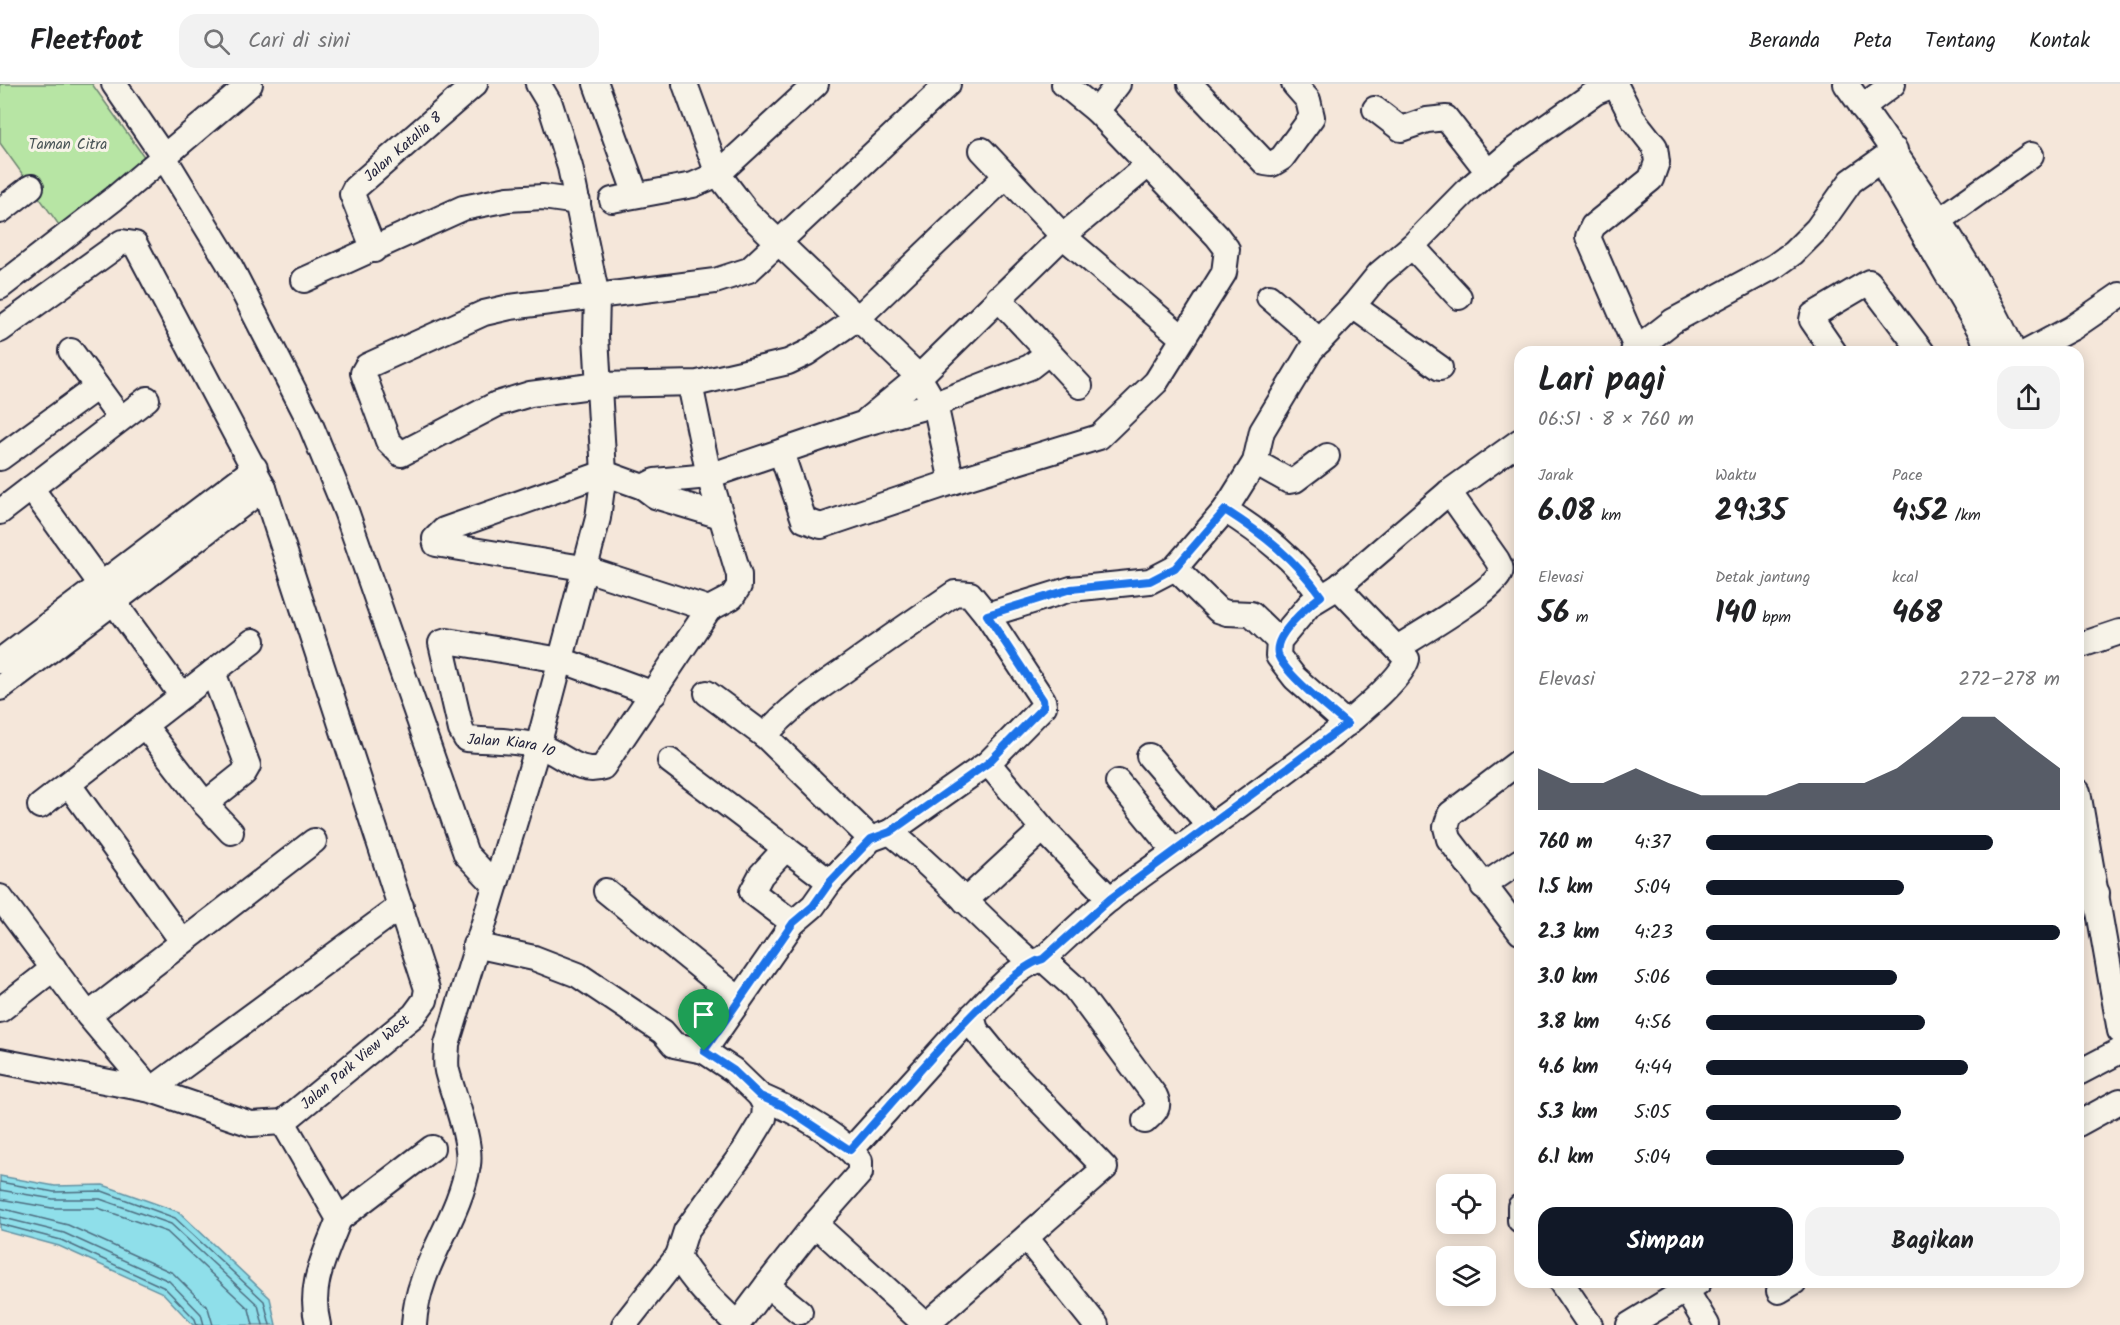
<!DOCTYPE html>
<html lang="id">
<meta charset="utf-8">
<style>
body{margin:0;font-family:Kalam,sans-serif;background:#f2f2f2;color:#202124;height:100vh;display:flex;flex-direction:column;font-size:22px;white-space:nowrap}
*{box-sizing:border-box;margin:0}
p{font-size:20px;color:#757577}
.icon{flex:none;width:33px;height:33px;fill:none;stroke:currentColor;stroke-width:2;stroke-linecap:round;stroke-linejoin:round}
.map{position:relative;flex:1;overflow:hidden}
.side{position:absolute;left:1514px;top:262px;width:570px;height:942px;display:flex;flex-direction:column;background:#fff;border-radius:18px;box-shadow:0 3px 15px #0003}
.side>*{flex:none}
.controls{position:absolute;left:1436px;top:1090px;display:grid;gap:12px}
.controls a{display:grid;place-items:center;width:60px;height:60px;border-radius:12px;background:#fff;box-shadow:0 3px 15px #0003;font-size:30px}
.pin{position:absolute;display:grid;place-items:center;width:51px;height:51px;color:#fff;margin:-62px -26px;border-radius:50% 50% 50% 0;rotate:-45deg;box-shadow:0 0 6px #0007}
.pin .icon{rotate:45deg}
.round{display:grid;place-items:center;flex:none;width:63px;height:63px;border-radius:18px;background:#f2f2f2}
.headline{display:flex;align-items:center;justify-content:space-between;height:102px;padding:0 24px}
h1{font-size:33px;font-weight:700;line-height:45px}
.figures{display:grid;grid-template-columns:repeat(3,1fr);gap:9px;height:102px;padding:6px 24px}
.figures div{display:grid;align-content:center}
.figures b{font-size:30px;font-weight:700}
.figures small{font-size:16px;font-weight:400}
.figures p{font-size:16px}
.chart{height:168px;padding:12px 24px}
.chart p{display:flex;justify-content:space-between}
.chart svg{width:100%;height:108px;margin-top:6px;fill:#111827;opacity:.7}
.cta{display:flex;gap:12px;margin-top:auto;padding:12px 24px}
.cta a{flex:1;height:69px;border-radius:18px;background:#111827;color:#fff;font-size:24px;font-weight:700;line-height:69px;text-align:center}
.cta a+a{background:#f2f2f2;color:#202124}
ul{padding:0 24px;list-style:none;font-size:20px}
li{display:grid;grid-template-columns:96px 72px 1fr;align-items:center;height:45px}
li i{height:15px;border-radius:8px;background:#111827}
header{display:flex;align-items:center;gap:36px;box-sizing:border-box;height:84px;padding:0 30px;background:#fff;border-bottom:2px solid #e0e0e0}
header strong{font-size:28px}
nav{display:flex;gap:33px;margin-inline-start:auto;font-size:21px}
.search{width:420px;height:54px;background:#f2f2f2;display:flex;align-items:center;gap:15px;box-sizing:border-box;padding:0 21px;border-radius:18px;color:#757577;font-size:22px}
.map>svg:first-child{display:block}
.green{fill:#b7e5a4;stroke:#6c8470;stroke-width:1.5}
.water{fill:#8fdfea;stroke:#6393a4;stroke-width:1.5}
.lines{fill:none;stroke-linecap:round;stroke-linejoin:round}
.shore{stroke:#4e6e81;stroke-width:1.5}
.minor-casing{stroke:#22223b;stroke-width:28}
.minor{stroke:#f7f3e8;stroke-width:24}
.route-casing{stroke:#fff;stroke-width:12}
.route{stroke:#1a73e8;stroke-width:8}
.labels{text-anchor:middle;stroke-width:6;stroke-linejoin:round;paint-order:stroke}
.park-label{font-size:15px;fill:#475355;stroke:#f7f3e8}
.street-label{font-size:15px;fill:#22223b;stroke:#f7f3e8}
</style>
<header>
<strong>Fleetfoot</strong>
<div class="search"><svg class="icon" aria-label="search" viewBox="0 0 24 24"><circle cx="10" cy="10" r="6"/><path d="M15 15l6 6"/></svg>Cari di sini</div>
<nav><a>Beranda</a><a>Peta</a><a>Tentang</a><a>Kontak</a></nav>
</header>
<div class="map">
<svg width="2120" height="1241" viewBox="0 0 2120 1241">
<rect width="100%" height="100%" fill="#f5e7da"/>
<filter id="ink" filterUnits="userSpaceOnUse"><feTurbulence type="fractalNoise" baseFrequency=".0167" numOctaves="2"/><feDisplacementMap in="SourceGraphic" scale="12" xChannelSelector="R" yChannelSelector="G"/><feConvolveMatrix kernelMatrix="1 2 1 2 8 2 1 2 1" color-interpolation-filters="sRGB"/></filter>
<g filter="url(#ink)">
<!-- green -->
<polygon class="green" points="0,0 92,0 145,74 64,148 0,59"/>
<!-- water -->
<polygon class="water" points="0,1092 55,1102 103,1101 179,1128 270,1214 276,1241 193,1241 163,1209 59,1162 0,1146"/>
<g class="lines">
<!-- shore -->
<g class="shore">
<polyline points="0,1098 54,1108 102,1107 175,1134 264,1217 270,1241"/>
<polyline points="0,1106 53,1115 100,1115 171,1140 258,1221 263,1241"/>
<polyline points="0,1115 52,1124 98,1124 167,1148 249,1225 253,1241"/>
<polyline points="0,1124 68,1141 173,1189 208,1224 213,1241"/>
<polyline points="0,1133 64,1149 169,1197 201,1230 204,1241"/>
<polyline points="0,1140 61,1156 165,1204 195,1235 197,1241"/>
</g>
<defs>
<g id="minor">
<polyline points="114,0 164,73 228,178 307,332 346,427 466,770 495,801"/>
<polyline points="596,0 636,111"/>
<polyline points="685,0 718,90 747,128 919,293 935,320 952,398"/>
<polyline points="948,0 749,186 715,197 510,223 484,229 367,282 363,289 388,357 401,370 497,320 530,310 599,301 698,299 788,278 807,269 859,233 1006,92"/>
<polyline points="1190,0 1265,79 1272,80 1282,74 1312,33 1308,16 1294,0"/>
<polyline points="1615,0 1633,35 1655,63 1657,78 1651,95 1593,142 1588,153 1637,266"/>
<path d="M1846,0c42,58 83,117 120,179 17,30 35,58 47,89"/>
<polyline points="1862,23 1893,0"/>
<polyline points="1375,25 1401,45 1427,36 1446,34 1488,88"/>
<polyline points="1097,27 1118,0"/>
<polyline points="982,66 1063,152 1183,254"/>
<polyline points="1889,91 1982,250 1988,268"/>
<polyline points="612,116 693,101 718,90 816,0"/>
<polyline points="0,127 31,103"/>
<polyline points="1940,136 2031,71"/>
<polyline points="1412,162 1459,213"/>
<path id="s1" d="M374,166l-22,-56 3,-6 120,-104"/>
<polyline points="304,196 463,124 508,115 543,113 578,118"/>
<polyline points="0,203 115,114 250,0"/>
<polyline points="1269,213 1320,257"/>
<polyline points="998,214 1080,302"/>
<polyline points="1353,222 1440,284"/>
<polyline points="0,246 122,158 135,160 264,404 427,905 425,916 414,931 283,1038"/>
<polyline points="71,267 120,334"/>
<polyline points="1633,268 1673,237 1775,182 1793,169 1817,145 1851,97 1895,66"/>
<polyline points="1834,268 1812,236 1813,231 1869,198 1922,268"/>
<polyline points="2027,268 2072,244 2120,211"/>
<polyline points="868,335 919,293 1063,152 1148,81"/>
<polyline points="781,368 804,436 821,442 952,398 1099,353 1156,298 1224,189 1227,165 1217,152 1097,27 1064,0"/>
<polyline points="0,374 97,303"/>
<polyline points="1255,378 1289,397 1295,396 1327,372"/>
<polyline points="643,403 655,397 709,392 859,341 935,320 1030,283 1048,269"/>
<polyline points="31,404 182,612"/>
<path d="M1225,426c38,24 70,49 96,86"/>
<polyline points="0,428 147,315"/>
<polyline points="1175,484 1218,526 1227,529 1251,530 1279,557"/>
<polyline points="709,525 583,484 436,460 435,455 444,446 604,389 643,403 655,412 721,432"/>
<polyline points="987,531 1071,505 1150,497 1175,484 1225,426 1255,378 1262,347 1311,266 1353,222 1379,190 1412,162 1466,107 1514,66 1596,8 1616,0"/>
<polyline points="2078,562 2120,548"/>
<path d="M1397,564c19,-12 97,-57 103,-75 2,-5 -1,-9 -3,-13l-48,-68"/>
<polyline points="0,577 255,384"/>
<polyline points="0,604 264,404"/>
<polyline points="707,609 765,652 871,755"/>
<path id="s2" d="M654,610l-93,-34 -114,-19 -6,2 20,87 5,9c23,2 50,1 72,7 23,6 40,30 65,21l106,-158 23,-12 7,-11v-11l-30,-99 -19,-92"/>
<polyline points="1347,640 1295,594 1278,572 1279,557 1310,520 1338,503 1449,408 1520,357"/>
<polyline points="144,641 205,720 231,748"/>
<path d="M765,652c21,-26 49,-45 77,-64 37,-27 75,-53 113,-79l15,1 17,21 56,85 1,6 -56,57 -98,69c51,40 92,89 141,130"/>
<polyline points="1149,672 1209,741"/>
<polyline points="670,677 830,798"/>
<polyline points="1520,677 1450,730 1446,743 1449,755 1520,848"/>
<polyline points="988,679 1043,745 1110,815"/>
<polyline points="1118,698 1175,768"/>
<polyline points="69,701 182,857"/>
<polyline points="2078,708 2120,947"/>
<polyline points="205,720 244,689 248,682 213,588"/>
<polyline points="40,722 253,557"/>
<polyline points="786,764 761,791 752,808 793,839"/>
<polyline points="1483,802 1520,777"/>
<polyline points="606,807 739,915"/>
<polyline points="0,813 88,931 151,1006 401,822"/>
<polyline points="965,817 1043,745"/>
<polyline points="2078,817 2097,809"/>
<path d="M475,861l59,13 44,17 85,57 11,13 30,6 29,19 27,26 5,10 -1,12 -20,33 -58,80 -8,25c15,27 38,48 60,69"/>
<path d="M1043,875l31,28 81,109c6,12 -1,16 -10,25"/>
<polyline points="0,926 54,884"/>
<polyline points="88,931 314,757"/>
<polyline points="704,967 793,839 813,822 830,798 871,755 890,748"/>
<polyline points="0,977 151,1006 251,1040 283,1038"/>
<polyline points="2078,989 2120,967"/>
<path d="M760,1012c35,15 76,36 100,65v12l-45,51 -48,61"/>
<path d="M283,1038l56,97c-14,37 -31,66 -21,106"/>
<polyline points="2078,1040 2120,1017"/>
<polyline points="851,1066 972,932"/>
<polyline points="1520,1123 1520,1136"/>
<polyline points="339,1135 432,1064"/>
<polyline points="815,1140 926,1241"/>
<polyline points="1027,1155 1096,1241"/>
<polyline points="1561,1198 1590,1241"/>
<polyline points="1686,1206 1707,1241"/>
<polyline points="1779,1207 1794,1198"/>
<path d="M414,1241c3,-60 45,-104 54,-160 4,-24 -15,-70 -21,-94 -2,-8 0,-19 0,-27l91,-298 60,-228 6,-45 -8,-137 1,-39 -27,-130 -20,-63 -12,-20"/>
<polyline points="624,1241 678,1172"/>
<polyline points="737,1241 767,1201 800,1228"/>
<path d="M926,1241l179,-157 -106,-110 -23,-28 -4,-14c20,-20 43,-50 71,-57 22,-20 44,-42 68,-61 49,-39 286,-195 296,-239l-69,-72"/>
<polyline points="1629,1241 1699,1198"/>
</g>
</defs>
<!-- minor casing -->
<use href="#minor" class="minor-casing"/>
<!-- minor -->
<use href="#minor" class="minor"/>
</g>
</g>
<g class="lines" filter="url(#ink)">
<defs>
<path id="route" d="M1225,426c38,24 70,49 96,86 -13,10 -48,39 -43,58 3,16 54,58 69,70l-237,175 -67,60c-42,10 -157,152 -193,191l-67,-44 -23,-10 -27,-26 -29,-19 89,-128 20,-17 17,-24 41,-43 19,-7 98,-69 56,-57 -1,-6 -56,-85 84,-26 79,-8 25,-13z"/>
</defs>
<!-- route casing -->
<use href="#route" class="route-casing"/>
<!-- route -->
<use href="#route" class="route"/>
</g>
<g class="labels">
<!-- park labels -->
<g class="park-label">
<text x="68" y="65">Taman Citra</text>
</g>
<!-- street labels -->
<g class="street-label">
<text dy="5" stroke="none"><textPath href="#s1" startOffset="130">Jalan Katalia 8</textPath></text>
<text dy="5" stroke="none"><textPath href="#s2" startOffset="366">Jalan Kiara 10</textPath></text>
<text transform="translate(355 978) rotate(-40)" y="5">Jalan Park View West</text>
</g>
</g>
</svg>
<div class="controls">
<a><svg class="icon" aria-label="locate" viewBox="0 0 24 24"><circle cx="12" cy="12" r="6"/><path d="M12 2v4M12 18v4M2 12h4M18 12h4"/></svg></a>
<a><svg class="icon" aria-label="layers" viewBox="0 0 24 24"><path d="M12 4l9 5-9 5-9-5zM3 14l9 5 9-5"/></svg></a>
</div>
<div class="pin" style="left:704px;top:967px;background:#1e9e55"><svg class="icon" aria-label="arrive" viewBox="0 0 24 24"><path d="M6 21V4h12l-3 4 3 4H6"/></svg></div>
<section class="side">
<div class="headline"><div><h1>Lari pagi</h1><p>06:51 · 8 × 760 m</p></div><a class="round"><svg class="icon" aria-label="share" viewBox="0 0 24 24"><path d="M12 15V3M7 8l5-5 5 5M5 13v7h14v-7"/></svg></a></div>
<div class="figures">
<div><p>Jarak</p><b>6.08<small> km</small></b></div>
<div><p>Waktu</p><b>29:35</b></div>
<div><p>Pace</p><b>4:52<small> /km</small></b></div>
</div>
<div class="figures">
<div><p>Elevasi</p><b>56<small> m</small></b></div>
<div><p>Detak jantung</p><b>140<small> bpm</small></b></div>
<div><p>kcal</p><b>468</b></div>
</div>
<div class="chart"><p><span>Elevasi</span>272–278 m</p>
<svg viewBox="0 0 160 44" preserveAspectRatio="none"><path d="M0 44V27L10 33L20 33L30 27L40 33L50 38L60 38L70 38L80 33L90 33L100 33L110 27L120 17L130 6L140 6L150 17L160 27V44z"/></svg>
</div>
<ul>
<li><b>760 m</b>4:37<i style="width:81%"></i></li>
<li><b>1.5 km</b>5:04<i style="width:56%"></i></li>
<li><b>2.3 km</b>4:23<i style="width:100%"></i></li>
<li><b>3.0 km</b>5:06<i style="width:54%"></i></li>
<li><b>3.8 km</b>4:56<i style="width:62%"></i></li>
<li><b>4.6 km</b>4:44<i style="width:74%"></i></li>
<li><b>5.3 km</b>5:05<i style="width:55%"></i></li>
<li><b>6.1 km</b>5:04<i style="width:56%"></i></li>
</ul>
<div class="cta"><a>Simpan</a><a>Bagikan</a></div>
</section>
</div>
